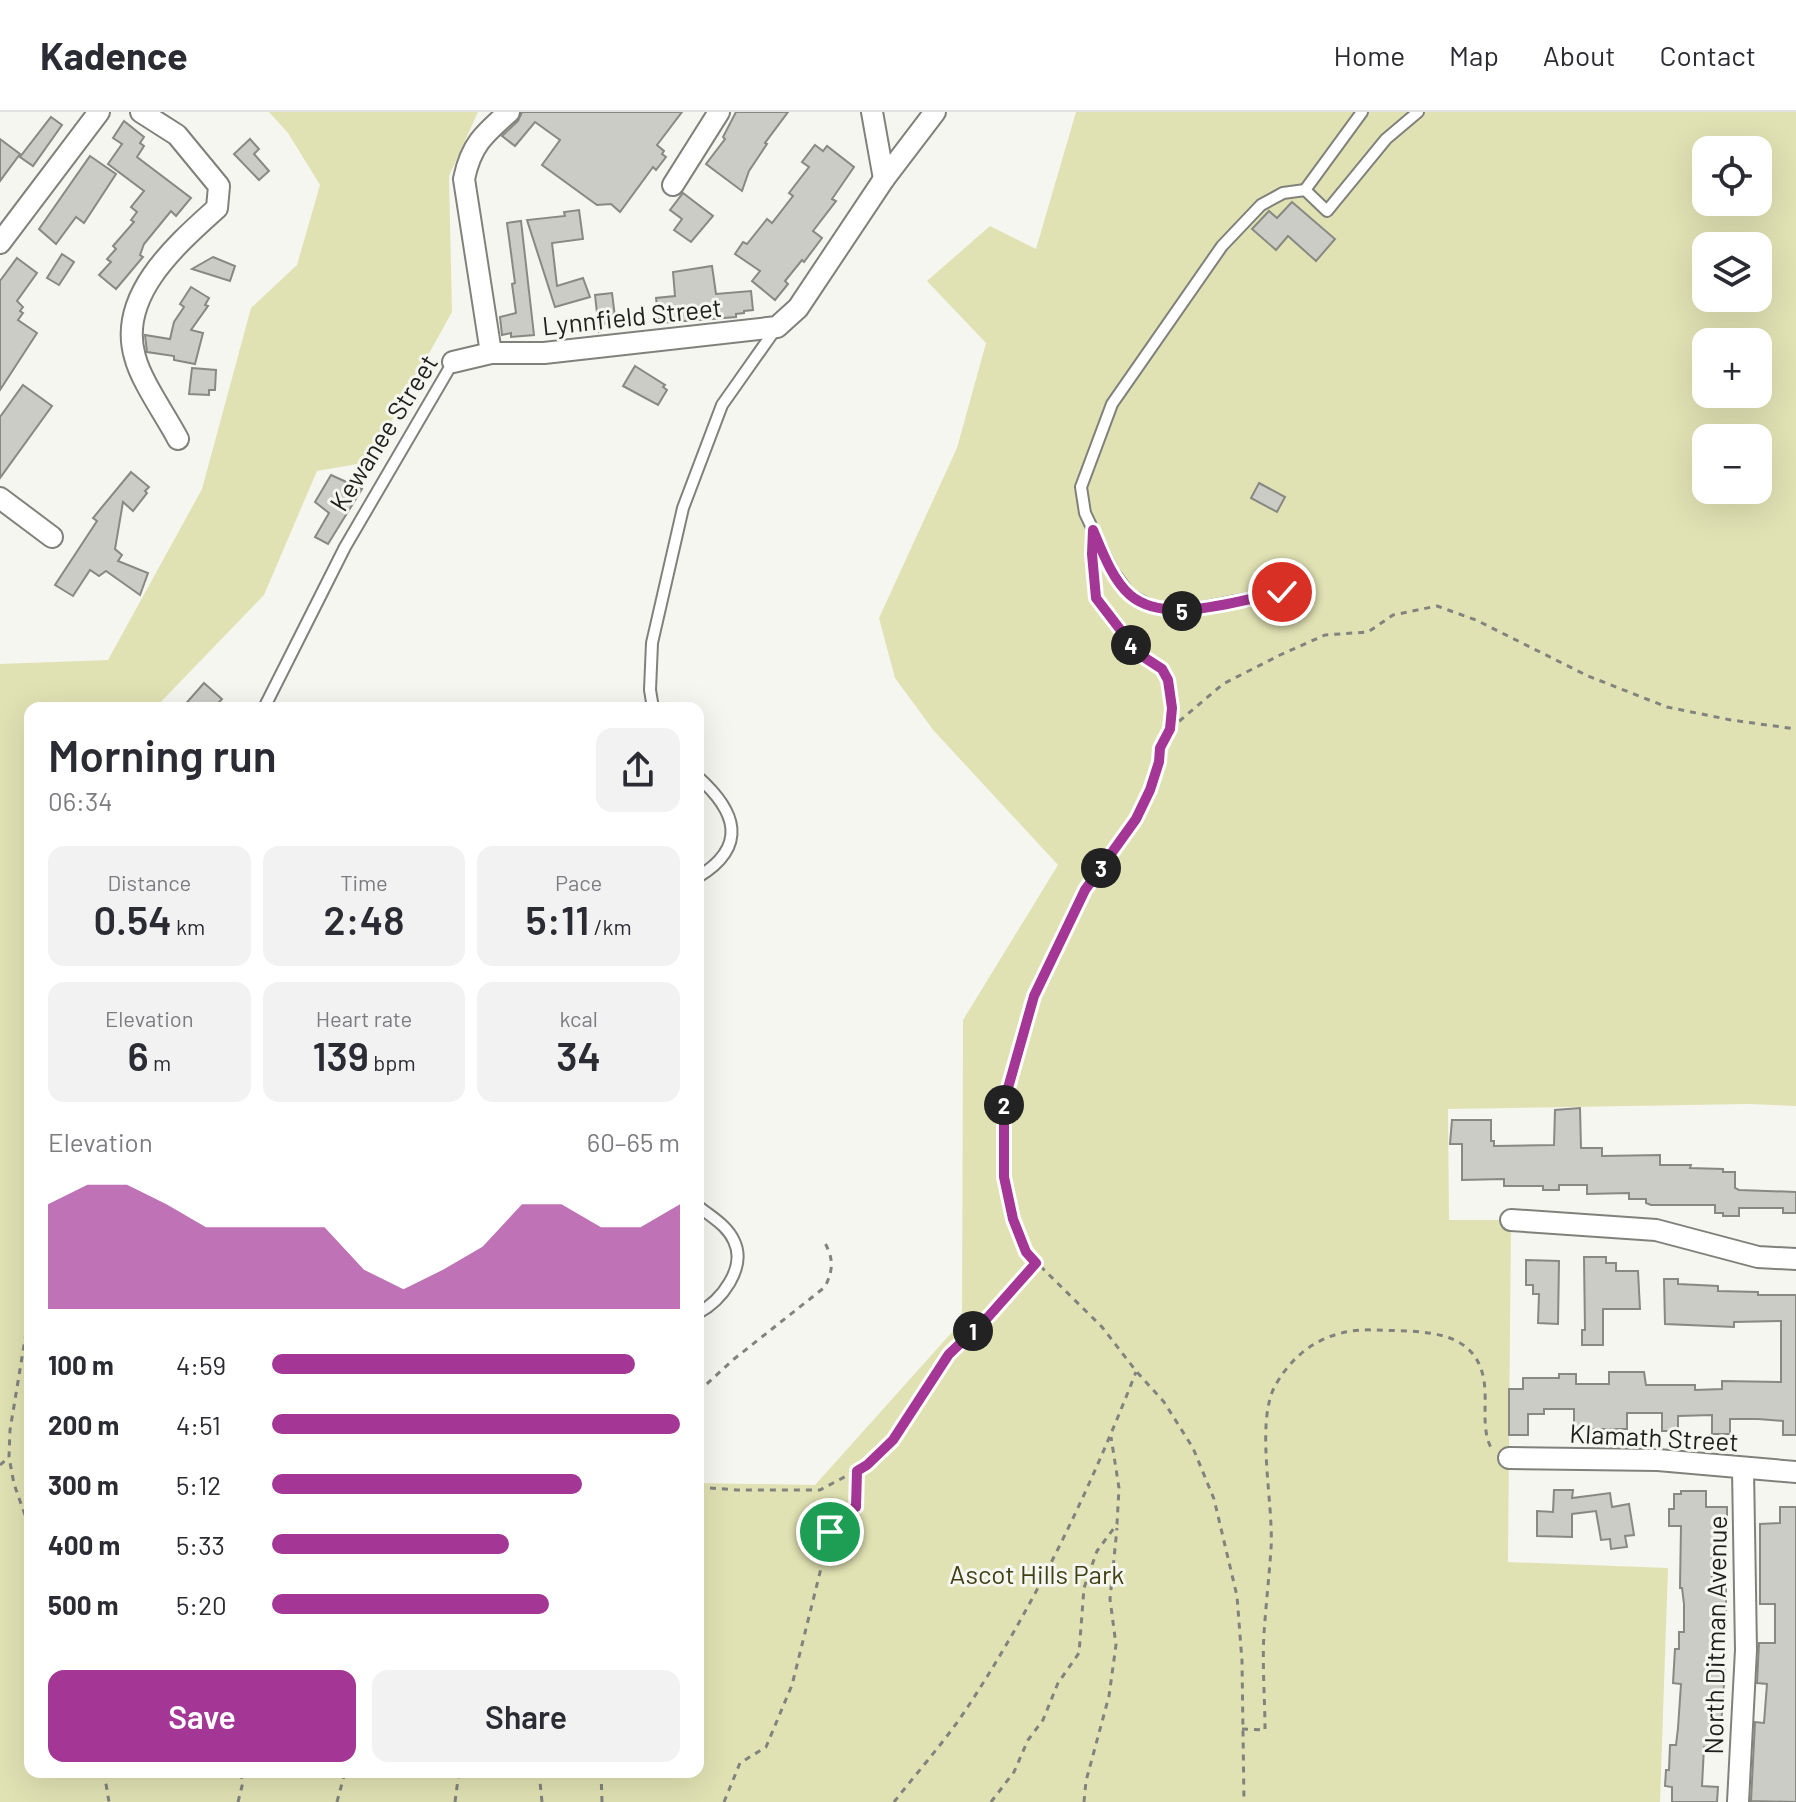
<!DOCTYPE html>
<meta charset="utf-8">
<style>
body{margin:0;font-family:Barlow,sans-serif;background:#f2f2f3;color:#2b2b33;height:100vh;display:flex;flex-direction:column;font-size:30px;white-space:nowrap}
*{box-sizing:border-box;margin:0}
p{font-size:26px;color:#7c7c81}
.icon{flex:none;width:44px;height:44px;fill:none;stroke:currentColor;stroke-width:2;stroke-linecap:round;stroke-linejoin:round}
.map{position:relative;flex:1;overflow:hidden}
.details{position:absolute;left:24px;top:590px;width:680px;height:1076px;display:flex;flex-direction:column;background:#fff;border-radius:16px;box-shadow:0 8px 32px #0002}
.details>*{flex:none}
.tools{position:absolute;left:1692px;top:24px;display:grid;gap:16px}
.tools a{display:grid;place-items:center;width:80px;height:80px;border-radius:16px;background:#fff;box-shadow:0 8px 32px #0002;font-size:40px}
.pin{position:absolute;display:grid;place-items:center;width:68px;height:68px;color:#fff;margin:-34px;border:4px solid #fff;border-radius:50%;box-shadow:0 2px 8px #0007}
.km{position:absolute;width:40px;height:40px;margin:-20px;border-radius:50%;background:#222;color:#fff;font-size:22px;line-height:40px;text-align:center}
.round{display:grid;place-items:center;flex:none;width:84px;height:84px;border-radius:16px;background:#f2f2f3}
.summary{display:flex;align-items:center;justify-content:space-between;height:136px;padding:0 24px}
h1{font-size:44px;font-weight:600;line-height:60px}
.stats{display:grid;grid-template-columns:repeat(3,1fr);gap:12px;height:136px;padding:8px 24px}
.stats div{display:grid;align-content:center;border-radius:16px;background:#f2f2f3;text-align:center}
.stats b{font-size:40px;font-weight:600}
.stats small{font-size:22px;font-weight:400}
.stats p{font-size:22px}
.chart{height:224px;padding:16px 24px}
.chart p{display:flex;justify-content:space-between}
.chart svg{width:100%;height:144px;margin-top:8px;fill:#a43796;opacity:.7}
.button{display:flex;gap:16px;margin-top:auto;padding:16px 24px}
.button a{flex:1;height:92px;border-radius:16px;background:#a43796;color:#fff;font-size:32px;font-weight:600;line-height:92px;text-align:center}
.button a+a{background:#f2f2f3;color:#2b2b33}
ul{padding:0 24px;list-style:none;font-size:26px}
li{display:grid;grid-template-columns:128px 96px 1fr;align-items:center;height:60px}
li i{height:20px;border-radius:10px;background:#a43796}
header{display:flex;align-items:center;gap:48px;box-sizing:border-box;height:112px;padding:0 40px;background:#fff;border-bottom:2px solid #e1e1e2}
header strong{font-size:38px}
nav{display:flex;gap:44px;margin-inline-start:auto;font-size:28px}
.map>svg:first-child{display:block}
.green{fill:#e1e2b3;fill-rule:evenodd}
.building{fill:#cbccc6;stroke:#898983;stroke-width:2}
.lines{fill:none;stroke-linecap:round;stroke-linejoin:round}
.service-casing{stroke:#81817c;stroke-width:14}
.minor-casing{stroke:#81817c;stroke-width:24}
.path{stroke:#82837e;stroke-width:3;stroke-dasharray:6 6;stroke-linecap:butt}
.service{stroke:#fff;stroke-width:10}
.minor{stroke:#fff;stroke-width:20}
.route-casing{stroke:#fff;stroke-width:16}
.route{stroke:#a43796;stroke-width:10}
.labels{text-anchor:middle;stroke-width:6;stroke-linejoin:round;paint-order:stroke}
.street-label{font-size:26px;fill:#1f201d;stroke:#f6f6f0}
.park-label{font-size:26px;fill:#414015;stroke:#f6f6f0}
</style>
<header>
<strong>Kadence</strong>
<nav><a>Home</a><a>Map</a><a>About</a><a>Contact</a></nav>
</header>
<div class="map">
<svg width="1796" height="1690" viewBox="0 0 1796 1690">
<rect width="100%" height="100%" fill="#f6f6f0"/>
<!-- green -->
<path class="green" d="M269,0h209l-29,64 3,136 -83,150 -52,9 -53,124 -109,113h-125v1064h668v-289l117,2 147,-164 1,-301 95,-155 -124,-134 -39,-53 -16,-60 78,-170 29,-105 -59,-62 63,-55 46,23 40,-137h720v994l-48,-2 -300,5 1,111h62l-3,342 160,6 -8,234h-1660v-1138l108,-4 94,-171 49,-181 46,-43 23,-80 -32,-52zM1706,38h52v52h-52zM1706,134h52v52h-52zM1706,230h52v52h-52zM1706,326h52v52h-52z"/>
<!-- building -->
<g class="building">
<polygon points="522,0 682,0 657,33 664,39 662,42 666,45 656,58 653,55 620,100 611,92 597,93 542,53 560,28 535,10 515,34 502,24 518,9"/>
<polygon points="736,0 788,0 765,31 767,32 749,59 742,79 706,52 725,27 723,25"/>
<polygon points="51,5 62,13 33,54 20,45"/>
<polygon points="124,9 144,25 140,31 144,34 137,45 191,86 176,104 171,99 144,132 140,143 143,145 116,177 99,163 111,150 107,147 116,137 113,134 134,110 131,108 137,100 131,95 144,79 108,52 122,32 113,26"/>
<polygon points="0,27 20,42 0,69"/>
<polygon points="250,27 259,37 254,42 269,59 259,68 234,42"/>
<polygon points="815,33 823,39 827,34 854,55 832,87 836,89 813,119 822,126 804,150 802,148 785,169 788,172 775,188 752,169 760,159 735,142 743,130 747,132 767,107 772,111 793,84 789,81 809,55 802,50"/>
<polygon points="90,44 116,62 84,111 76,105 56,132 39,117"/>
<polygon points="683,81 713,104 691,130 674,118 682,107 670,98"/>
<polygon points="1292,90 1335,127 1316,149 1288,124 1276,138 1252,117 1269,99 1277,106"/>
<polygon points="579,98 583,127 552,131 557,174 583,166 590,185 555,195 527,108 565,104 564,100"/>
<polygon points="521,109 534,223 511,225 511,221 502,223 500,205 516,201 512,172 515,171 507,111"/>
<polygon points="62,142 74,150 59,173 47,166"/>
<polygon points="213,145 235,154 230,169 192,157"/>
<polygon points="17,146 37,161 17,189 23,195 20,199 23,201 18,208 37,221 0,278 0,169"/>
<polygon points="712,154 716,182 751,179 753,198 744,199 744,201 736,202 736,205 659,211 656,186 675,184 673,160"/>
<polygon points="191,175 209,186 205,193 208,194 191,218 203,221 195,252 174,248 174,244 147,240 145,223 170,227 174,210 184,195 180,192"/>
<polygon points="612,181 615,205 610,205 599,219 595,183"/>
<polygon points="635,254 665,273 663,275 667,278 658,293 623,274"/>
<polygon points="192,256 216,258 215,278 209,278 209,283 189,282"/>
<polygon points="23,273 52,294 0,366 0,305"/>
<polygon points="131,360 149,375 145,379 147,381 133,399 123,390 115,437 122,443 118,449 148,461 140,483 106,459 99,464 90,458 73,484 55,473 97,409 93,406"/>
<polygon points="331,363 362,377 328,432 315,425 329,401 315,390"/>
<polygon points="1259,371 1285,385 1277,400 1251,386"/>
<polygon points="204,571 222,587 214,596 182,596"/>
<polygon points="1580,996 1581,1036 1602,1036 1602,1044 1660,1043 1660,1053 1691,1053 1690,1056 1723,1057 1723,1060 1735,1060 1735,1076 1739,1078 1796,1080 1796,1101 1783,1101 1783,1096 1739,1096 1739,1104 1723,1104 1723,1101 1715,1101 1715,1093 1651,1093 1646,1091 1646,1087 1629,1087 1629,1081 1587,1082 1587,1073 1559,1073 1559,1078 1543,1078 1543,1074 1504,1074 1504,1067 1462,1068 1462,1032 1450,1032 1452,1008 1491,1008 1491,1029 1494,1029 1494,1034 1554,1033 1555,998"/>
<polygon points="1584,1145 1606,1145 1606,1151 1616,1151 1616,1159 1638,1159 1640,1197 1603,1197 1603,1233 1582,1233 1582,1218 1585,1218"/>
<polygon points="1526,1148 1559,1149 1558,1212 1538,1211 1539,1182 1533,1182 1533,1173 1526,1173"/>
<polygon points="1664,1167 1678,1167 1678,1172 1718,1174 1718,1179 1758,1180 1758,1183 1796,1183 1796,1323 1783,1323 1783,1309 1758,1307 1730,1307 1730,1322 1712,1322 1712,1303 1678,1304 1678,1319 1662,1319 1662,1301 1627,1301 1627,1317 1574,1317 1574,1297 1544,1297 1544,1302 1528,1302 1528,1323 1509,1323 1509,1277 1523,1277 1523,1266 1559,1266 1559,1262 1576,1262 1576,1272 1609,1272 1609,1260 1644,1260 1646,1273 1695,1273 1695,1278 1722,1277 1722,1269 1781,1270 1781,1209 1734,1210 1734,1215 1665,1212"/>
<polygon points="1554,1378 1573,1378 1572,1386 1610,1381 1612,1395 1629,1392 1634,1423 1625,1424 1627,1435 1611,1437 1610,1427 1601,1428 1596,1399 1572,1402 1572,1425 1537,1424 1537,1399 1553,1400"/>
<polygon points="1681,1379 1706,1379 1706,1395 1727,1395 1727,1436 1712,1436 1712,1476 1726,1476 1726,1516 1717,1516 1717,1531 1711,1532 1709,1557 1725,1558 1721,1614 1719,1636 1704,1635 1702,1674 1718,1675 1717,1690 1672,1690 1672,1675 1665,1674 1666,1658 1669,1658 1670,1633 1676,1633 1678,1616 1681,1572 1673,1571 1675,1537 1679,1537 1679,1520 1684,1520 1684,1492 1682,1476 1680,1476 1681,1414 1669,1414 1669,1397 1674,1397 1674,1382 1681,1382"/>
<polygon points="1780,1395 1796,1395 1796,1690 1751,1689 1755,1610 1764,1611 1767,1572 1757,1571 1759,1531 1775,1531 1775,1492 1760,1492 1760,1412 1780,1411"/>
</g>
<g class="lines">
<defs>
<g id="service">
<polyline points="1305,78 1362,0"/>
<polyline points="1282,480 1184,499 1155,496 1130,483 1112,458 1085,401 1081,375 1112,292 1222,134 1261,93 1283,81 1305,78 1327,99 1386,27 1418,0"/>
<polyline points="264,596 345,435 453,250"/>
<polyline points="653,596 650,578 652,531 683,396 722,293 777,215"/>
<path d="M698,665c38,34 51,69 0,100"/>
<path d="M698,1094c13,11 29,19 36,35 13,27 -13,60 -36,72"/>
</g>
<g id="minor">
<path d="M141,0l36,23 42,51 -2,22c-41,37 -100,88 -82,149 6,24 31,59 43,82"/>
<polyline points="872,0 884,67"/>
<polyline points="673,73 719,0"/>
<polyline points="0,131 99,0"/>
<polyline points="491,241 544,241 777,215 798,196 884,67 935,0"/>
<path d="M453,250l38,-9 -27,-174c7,-34 20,-45 45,-67"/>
<polyline points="0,386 52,425"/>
<polyline points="1511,1108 1656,1118 1758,1145 1796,1147"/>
<polyline points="1509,1346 1658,1348 1796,1360"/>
<polyline points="1738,1690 1746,1538 1743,1357"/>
</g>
</defs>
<!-- service casing -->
<use href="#service" class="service-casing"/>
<!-- minor casing -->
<use href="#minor" class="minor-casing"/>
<!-- path -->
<g class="path">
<polyline points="1093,452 1096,486 1139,542 1162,557 1168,568 1172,596 1170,617 1160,636 1159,650 1150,678 1136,707 1085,778 1034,884 1004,990 1004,1065 1013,1107 1026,1140 1102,1215 1136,1259 1164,1290 1193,1336 1214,1387 1237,1484 1242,1549 1244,1690"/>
<polyline points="1170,617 1223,572 1280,543 1325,523 1368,520 1393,503 1437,494 1476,508 1588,564 1667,595 1731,608 1796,617"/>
<polyline points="30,1197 10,1318 9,1345 14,1372 30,1417"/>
<path d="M698,1280l36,-33 91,-72c8,-17 9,-27 0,-44"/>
<polyline points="0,1353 9,1345"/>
<polyline points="698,1375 737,1378 820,1378 867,1353 893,1328 949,1242 989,1204 1036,1151"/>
<path d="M1242,1617l23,1c0,-31 -3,-66 -1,-97 2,-28 5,-56 7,-84 3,-44 -16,-126 4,-163 21,-38 56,-58 99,-56 48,2 108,-4 111,61 1,21 -3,40 7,59"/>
<polyline points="104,1660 109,1690"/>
<polyline points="539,1660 542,1690"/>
<polyline points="601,1660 602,1690"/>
<polyline points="238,1690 243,1670 240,1660"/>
<polyline points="337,1690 345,1660"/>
<polyline points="455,1690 459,1660"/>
<polyline points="724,1690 740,1651 766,1635 792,1573 833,1408 856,1395 857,1359"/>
<path d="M894,1690c25,-32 53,-63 75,-97 68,-104 122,-218 167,-333"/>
<polyline points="991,1690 1014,1660 1028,1628 1043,1608 1058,1571 1079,1541 1084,1476 1097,1439 1117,1412 1119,1376 1111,1325"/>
<polyline points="1084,1690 1086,1669 1109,1584 1116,1533 1110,1487 1117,1416"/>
</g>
<!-- service -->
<use href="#service" class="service"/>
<!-- minor -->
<use href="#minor" class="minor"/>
</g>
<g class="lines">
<defs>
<path id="route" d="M830,1420l3,-12 23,-13 1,-36 10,-6 26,-25 56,-86 40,-38 47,-53 -10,-11 -13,-33 -9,-42v-75l30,-106 51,-106 51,-71 14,-29 9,-28 1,-14 10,-19 2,-21 -4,-28 -6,-11 -23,-15 -43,-56 -4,-44 1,-24c9,21 19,49 37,65 36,31 109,5 152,-3"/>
</defs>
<!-- route casing -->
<use href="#route" class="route-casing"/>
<!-- route -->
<use href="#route" class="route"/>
</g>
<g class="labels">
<!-- street labels -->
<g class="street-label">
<text transform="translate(632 205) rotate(-6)" y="9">Lynnfield Street</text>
<text transform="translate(384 321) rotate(-58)" y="9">Kewanee Street</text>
<text transform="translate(1654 1326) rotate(3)" y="9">Klamath Street</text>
<text transform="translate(1716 1523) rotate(-89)" y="9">North Ditman Avenue</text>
</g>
<!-- park labels -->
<g class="park-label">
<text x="1037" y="1472">Ascot Hills Park</text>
</g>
</g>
</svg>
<div class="tools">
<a><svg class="icon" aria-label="locate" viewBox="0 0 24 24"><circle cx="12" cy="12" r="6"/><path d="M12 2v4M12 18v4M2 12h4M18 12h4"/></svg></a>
<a><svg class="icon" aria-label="layers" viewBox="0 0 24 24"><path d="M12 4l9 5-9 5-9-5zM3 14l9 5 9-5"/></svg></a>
<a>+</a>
<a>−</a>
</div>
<div class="pin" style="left:830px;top:1420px;background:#1e9e55"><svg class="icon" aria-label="arrive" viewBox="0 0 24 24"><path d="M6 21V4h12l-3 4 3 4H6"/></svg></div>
<div class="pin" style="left:1282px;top:480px;background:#d93025"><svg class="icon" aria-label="check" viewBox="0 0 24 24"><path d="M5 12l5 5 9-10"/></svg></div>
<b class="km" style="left:973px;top:1219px">1</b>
<b class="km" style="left:1004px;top:993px">2</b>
<b class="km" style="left:1101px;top:756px">3</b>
<b class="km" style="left:1131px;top:533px">4</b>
<b class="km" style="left:1182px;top:499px">5</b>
<section class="details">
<div class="summary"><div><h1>Morning run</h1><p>06:34</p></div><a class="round"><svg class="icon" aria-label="share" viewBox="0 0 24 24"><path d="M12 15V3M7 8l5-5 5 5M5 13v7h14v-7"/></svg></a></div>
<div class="stats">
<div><p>Distance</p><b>0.54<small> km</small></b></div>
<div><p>Time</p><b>2:48</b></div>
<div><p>Pace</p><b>5:11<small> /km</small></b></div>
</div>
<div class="stats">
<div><p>Elevation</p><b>6<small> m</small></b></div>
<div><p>Heart rate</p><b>139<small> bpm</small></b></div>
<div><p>kcal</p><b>34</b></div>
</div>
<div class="chart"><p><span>Elevation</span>60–65 m</p>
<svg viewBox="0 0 160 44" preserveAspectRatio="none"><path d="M0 44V12L10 6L20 6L30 12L40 19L50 19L60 19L70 19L80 32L90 38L100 32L110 25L120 12L130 12L140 19L150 19L160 12V44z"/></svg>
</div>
<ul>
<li><b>100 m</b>4:59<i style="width:89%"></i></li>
<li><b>200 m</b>4:51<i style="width:100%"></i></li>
<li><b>300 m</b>5:12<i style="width:76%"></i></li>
<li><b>400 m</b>5:33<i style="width:58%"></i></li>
<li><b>500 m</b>5:20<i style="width:68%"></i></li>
</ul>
<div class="button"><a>Save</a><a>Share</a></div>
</section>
</div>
